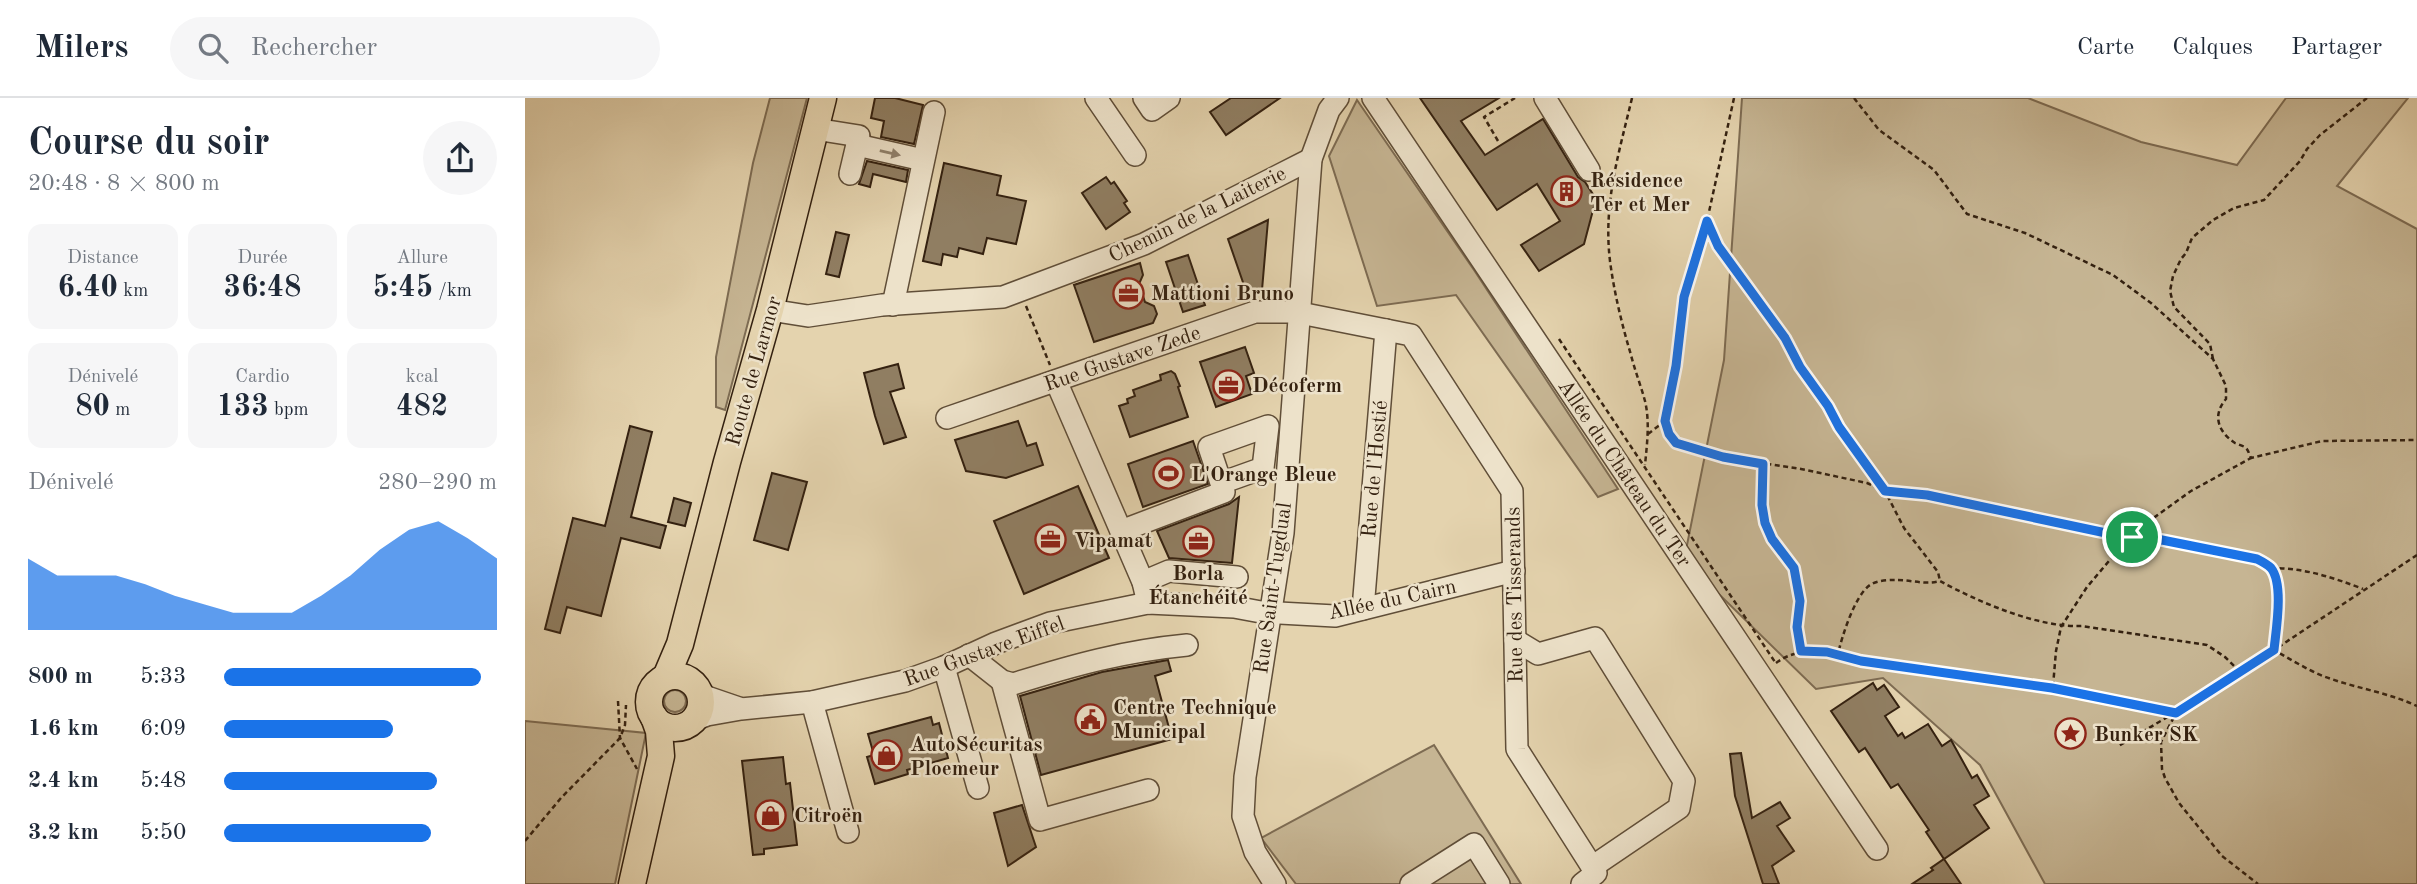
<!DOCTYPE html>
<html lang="fr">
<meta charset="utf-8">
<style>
body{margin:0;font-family:"Old Standard TT",serif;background:#f6f6f7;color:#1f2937;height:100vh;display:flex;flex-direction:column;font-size:26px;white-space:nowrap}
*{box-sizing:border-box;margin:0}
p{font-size:23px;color:#747a83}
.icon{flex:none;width:38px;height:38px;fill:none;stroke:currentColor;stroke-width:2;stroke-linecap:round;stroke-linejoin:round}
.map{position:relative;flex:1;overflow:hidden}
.side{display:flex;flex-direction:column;background:#fff;width:525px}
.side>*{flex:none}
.pin{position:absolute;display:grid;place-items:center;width:60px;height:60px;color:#fff;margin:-30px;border:4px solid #fff;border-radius:50%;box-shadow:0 2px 7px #0007}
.round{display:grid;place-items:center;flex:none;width:74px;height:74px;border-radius:37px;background:#f6f6f7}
.summary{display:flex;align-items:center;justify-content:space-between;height:119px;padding:0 28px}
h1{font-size:38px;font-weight:600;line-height:52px}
.metrics{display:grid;grid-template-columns:repeat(3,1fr);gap:10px;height:119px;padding:7px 28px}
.metrics div{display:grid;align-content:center;border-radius:14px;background:#f6f6f7;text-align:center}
.metrics b{font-size:30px;font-weight:600}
.metrics small{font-size:19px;font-weight:400}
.metrics p{font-size:19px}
.chart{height:196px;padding:14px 28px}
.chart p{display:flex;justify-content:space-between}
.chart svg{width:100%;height:126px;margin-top:7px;fill:#1a73e8;opacity:.7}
ul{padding:0 28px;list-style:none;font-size:23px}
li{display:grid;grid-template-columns:112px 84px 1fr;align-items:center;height:52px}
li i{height:18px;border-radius:9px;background:#1a73e8}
header{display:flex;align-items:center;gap:42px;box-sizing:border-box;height:98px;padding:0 35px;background:#fff;border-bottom:2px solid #e0e1e3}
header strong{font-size:33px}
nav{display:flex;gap:38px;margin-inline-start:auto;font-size:24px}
.search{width:490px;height:63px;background:#f6f6f7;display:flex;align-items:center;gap:18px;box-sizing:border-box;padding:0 24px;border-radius:38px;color:#747a83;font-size:26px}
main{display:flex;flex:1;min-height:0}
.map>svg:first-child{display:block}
.green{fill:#c6b593;stroke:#7d6b52;stroke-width:2}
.building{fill:#907e62;stroke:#342110;stroke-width:2}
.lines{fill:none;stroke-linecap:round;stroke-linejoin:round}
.minor-casing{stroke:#604e38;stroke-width:24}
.major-casing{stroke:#342110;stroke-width:29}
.path{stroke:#342110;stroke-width:2.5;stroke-dasharray:5 3.5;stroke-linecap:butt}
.minor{stroke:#ede2ca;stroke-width:21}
.major{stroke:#e4d3ae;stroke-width:26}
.oneway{fill:#90826d}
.route-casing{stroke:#fff;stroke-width:14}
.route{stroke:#1a73e8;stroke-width:9}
.labels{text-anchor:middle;stroke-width:5;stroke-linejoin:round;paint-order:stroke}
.poi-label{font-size:21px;font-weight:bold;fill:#342110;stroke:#ede2ca;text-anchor:start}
.street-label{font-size:21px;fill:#342110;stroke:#ede2ca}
</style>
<header>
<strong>Milers</strong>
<div class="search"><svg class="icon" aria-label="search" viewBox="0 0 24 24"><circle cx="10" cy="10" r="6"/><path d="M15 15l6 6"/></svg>Rechercher</div>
<nav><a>Carte</a><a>Calques</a><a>Partager</a></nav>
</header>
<main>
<section class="side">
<div class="summary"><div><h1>Course du soir</h1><p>20:48 · 8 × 800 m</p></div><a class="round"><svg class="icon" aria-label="share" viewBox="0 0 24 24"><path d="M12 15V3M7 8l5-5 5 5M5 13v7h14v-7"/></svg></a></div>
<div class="metrics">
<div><p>Distance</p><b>6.40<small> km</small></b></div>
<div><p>Durée</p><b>36:48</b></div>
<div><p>Allure</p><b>5:45<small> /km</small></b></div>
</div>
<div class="metrics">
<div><p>Dénivelé</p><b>80<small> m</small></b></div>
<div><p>Cardio</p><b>133<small> bpm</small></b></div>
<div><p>kcal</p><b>482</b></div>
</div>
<div class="chart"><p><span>Dénivelé</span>280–290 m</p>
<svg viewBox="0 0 160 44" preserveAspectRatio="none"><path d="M0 44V19L10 25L20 25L30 25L40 28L50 32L60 35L70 38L80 38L90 38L100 32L110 25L120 16L130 9L140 6L150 12L160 19V44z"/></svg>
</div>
<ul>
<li><b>800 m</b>5:33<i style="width:94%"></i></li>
<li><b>1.6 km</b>6:09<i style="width:62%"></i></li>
<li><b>2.4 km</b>5:48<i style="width:78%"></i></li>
<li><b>3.2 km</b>5:50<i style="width:76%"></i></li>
</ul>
</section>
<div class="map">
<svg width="1892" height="786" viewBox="0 0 1892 786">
<rect width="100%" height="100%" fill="#e4d3ae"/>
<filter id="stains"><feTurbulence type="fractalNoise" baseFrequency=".00286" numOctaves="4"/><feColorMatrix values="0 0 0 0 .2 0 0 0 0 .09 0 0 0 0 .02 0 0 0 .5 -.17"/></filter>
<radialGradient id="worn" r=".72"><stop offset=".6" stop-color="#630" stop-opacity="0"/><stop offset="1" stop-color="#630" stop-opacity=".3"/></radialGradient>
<!-- green -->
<g class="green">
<polygon points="245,0 282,0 200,312 191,309 191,259 228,65"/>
<polygon points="1217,0 1503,0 1616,44 1712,67 1761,0 1883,0 1812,88 1892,131 1892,786 1520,786 1455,667 1358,580 1291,591 1159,462 1199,262"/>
<polygon points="832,2 949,172 1093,391 1073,399 931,197 852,208 804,58"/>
<circle cx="150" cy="603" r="11"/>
<polygon points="0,623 121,635 90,786 0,786"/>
<polygon points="909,647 996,786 771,786 736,740"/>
</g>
<!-- building -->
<g class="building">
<polygon points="350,0 370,0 398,7 389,46 356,39 359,23 346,20"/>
<polygon points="706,0 755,0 701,37 685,14"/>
<polygon points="895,0 974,0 936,23 960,57 1018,21 1053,79 1060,84 1071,101 1059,146 1014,173 996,147 1035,123 1012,86 972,112"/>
<polygon points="342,63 383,72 381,84 348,76 345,89 334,86"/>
<polygon points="419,65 476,78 472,97 501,103 491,146 462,140 458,156 434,150 432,159 418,156 416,167 398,163"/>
<polygon points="581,79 586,86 589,84 602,103 599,105 605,114 581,131 557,95"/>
<polygon points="743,122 737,192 721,193 703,141"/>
<polygon points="311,134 324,137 314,179 301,176"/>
<polygon points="663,157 680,207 658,214 641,164"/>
<polygon points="615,165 618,177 614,186 620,204 629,208 632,216 628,225 569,244 549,187"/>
<polygon points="720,249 729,275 721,278 727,296 691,309 675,264"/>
<polygon points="373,266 379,290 365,294 381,339 359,346 350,318 339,275"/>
<polygon points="646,273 650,276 655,288 653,289 663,319 605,339 594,308 603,305 602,301 610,298 608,292 636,282 635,277"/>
<polygon points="493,323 502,348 511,345 518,367 481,380 441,373 430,342"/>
<polygon points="105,328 127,334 106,419 141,428 135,450 96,440 76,518 42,509 35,535 20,531 48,420 80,428"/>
<polygon points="668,343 683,386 618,409 603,366"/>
<polygon points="247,375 282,384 263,452 229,442"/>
<polygon points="553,388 584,460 499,496 469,423"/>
<polygon points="714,399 707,465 644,460 632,433 704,406"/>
<polygon points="149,400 166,405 160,428 143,424"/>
<polygon points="643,562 646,573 630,578 647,641 516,677 495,598 577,574"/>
<polygon points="1348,585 1352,592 1359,587 1374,609 1360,618 1373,638 1377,635 1380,640 1403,626 1417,648 1426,642 1447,680 1452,677 1464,698 1449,707 1464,730 1419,761 1401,734 1404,732 1373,686 1366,690 1340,650 1334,654 1306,613"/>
<polygon points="406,619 408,627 414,625 423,660 382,672 383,676 350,686 342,659 349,657 343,636"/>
<polygon points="1216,655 1227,720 1255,704 1265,720 1252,728 1269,753 1247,768 1254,786 1238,786 1210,698 1205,656"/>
<polygon points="258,659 261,686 265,685 272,747 239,751 239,756 228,757 217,663"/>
<polygon points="497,707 511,749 483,768 469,715"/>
<polygon points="1419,761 1436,786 1387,786 1408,772 1406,770"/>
</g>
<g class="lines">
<defs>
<g id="minor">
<polyline points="571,0 610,57"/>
<polyline points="619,0 627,12 644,0"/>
<polyline points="848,0 1352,751"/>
<polyline points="1020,0 1064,72"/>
<polyline points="290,31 334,38 325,76"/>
<polyline points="332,47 398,62"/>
<polyline points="368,207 409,14"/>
<polyline points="245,212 283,218 357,207 478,199 619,146 786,61"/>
<polyline points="531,283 618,484 623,505"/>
<polyline points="422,320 730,214 770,214 886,237 987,393 992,651 1071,775 1057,786"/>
<polyline points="596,433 699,394 684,349 743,328 738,370 696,385"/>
<polyline points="618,484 644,473 712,479"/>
<polyline points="838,511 861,232"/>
<polyline points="990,542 1013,556 1070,540 1159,683 1154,710 1067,769"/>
<path d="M444,557l33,26 11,3c61,-19 111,-33 174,-39"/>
<polyline points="419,569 453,690"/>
<polyline points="477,583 515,722 623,692"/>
<polyline points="176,597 214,610"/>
<polyline points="287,604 323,734"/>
<polyline points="169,622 182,617 216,611 287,604 380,583 419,569 471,545 525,525 623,505 709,509 736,514 810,518 989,473"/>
<polyline points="750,786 730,754 718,718 720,679 758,435 786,61 804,12 813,0"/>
<polyline points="886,786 949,746 974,786"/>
</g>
<g id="major">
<circle cx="150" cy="604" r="26"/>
<polyline points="141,579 155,546 202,364 245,212 298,0"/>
<polyline points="107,786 136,658 134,633 129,619"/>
</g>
</defs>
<!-- minor casing -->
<use href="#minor" class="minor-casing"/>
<!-- major casing -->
<use href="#major" class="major-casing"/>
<!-- path -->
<g class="path">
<path d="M1107,0c-13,55 -29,105 -22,163 4,31 12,64 21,94 4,16 10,31 14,46 5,21 2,43 0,64"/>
<path d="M1209,0l-27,123 11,25 67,92 15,29 85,124 42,4 179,38 41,4 110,22c4,2 11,6 14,9 13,16 5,62 3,82l-68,44 -89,53"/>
<path d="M1329,0l25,32 55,40 33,44 58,19 88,42 38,28 62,56 13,27v13c-14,16 -8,33 9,44 2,1 9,3 11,5 3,3 3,7 5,10l71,-17 95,-1"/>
<polyline points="973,43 959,19 990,0"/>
<polyline points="1182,123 1169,160 1159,199 1151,268 1140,323 1144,336 1151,345 1167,351 1198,359 1276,371 1342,385 1360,393 1379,430 1413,474 1415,483"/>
<polyline points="501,208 525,267"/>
<polyline points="1034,241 1250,564"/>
<polyline points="1688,261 1685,246 1649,209 1645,193 1648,178 1656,161 1661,155 1667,140 1688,122 1709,110 1739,102 1775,63 1782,51 1795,37 1842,0"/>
<polyline points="1123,336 1140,323"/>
<polyline points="1238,367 1237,406 1240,425 1247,441 1269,470 1275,503 1272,529 1276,553"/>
<path d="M1892,457l-143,95c16,9 32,19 49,26 31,12 64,16 94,30"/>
<path d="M1746,470c33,0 61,9 92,21"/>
<path d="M1251,565c19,-14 39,-13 62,-9"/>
<path d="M1715,574l-15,-15 -18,-12 -125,-19c-43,2 -104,-24 -142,-45 -15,4 -28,-1 -43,-1 -8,0 -19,0 -27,5 -15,10 -28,51 -32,69l23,7 191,27 124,25 -15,29 1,27 3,9 14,25 43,53 36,28"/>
<polyline points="1528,588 1531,553 1536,529 1562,489 1595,450 1627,421 1666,393 1726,360"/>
<polyline points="93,603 95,640 112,671"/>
<polyline points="0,743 36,700 95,640 100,627 101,607"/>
</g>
<!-- minor -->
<use href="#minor" class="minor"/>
<!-- major -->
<use href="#major" class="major"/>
</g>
<!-- one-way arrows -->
<defs><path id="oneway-solid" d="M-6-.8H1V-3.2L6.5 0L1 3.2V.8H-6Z" transform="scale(1.75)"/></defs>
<use class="oneway" href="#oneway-solid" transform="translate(365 55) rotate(13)"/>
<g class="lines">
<defs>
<path id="route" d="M1182,123l11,25 67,92 15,29 28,39 11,21 46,64 42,4 179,38 41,4 110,22c4,2 11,6 14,9 13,16 5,62 3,82l-98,63 -124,-25 -191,-27 -34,-9 -26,-1 -4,-24 3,-26 -6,-33 -22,-29 -7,-16 -3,-18 1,-41 -40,-7 -47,-14 -7,-9 -4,-13 11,-55 8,-69z"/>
</defs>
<!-- route casing -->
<use href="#route" class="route-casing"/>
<!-- route -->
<use href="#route" class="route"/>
</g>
<!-- icons -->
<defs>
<symbol id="building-ring" viewBox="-11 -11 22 22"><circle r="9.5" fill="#ede2ca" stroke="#8f2418" stroke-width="1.5"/><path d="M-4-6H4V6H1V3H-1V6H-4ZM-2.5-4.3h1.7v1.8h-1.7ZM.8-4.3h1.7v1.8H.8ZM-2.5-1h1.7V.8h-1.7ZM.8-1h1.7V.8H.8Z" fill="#8f2418"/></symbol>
<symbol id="office-ring" viewBox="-11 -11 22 22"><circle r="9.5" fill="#ede2ca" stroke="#8f2418" stroke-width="1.5"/><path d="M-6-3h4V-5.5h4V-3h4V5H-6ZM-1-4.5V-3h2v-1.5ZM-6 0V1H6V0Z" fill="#8f2418"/></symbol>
<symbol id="stadium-ring" viewBox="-11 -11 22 22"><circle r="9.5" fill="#ede2ca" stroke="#8f2418" stroke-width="1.5"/><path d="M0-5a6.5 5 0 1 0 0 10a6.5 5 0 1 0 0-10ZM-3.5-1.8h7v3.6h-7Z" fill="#8f2418"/></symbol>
<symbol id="civic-ring" viewBox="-11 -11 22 22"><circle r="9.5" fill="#ede2ca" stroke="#8f2418" stroke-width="1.5"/><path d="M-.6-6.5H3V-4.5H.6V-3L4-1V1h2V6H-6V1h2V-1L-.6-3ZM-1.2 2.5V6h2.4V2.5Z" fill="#8f2418"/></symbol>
<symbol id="sight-ring" viewBox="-11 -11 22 22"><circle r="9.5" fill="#ede2ca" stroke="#8f2418" stroke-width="1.5"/><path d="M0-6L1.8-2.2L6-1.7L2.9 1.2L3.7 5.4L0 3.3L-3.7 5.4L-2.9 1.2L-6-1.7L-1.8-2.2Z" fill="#8f2418"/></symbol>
<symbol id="shop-ring" viewBox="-11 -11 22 22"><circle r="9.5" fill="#ede2ca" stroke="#8f2418" stroke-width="1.5"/><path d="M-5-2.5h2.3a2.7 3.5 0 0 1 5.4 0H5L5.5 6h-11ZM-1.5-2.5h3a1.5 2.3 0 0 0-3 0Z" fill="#8f2418"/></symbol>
</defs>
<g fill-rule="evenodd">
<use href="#building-ring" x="1024" y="76" width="35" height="35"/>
<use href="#office-ring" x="586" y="178" width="35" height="35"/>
<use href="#office-ring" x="686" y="270" width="35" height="35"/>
<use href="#stadium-ring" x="626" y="358" width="35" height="35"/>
<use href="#office-ring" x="508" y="424" width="35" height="35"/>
<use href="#office-ring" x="656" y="426" width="35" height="35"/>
<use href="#civic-ring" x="548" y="604" width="35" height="35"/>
<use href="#sight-ring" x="1528" y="618" width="35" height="35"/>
<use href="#shop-ring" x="344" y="640" width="35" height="35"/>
<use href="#shop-ring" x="228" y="700" width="35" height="35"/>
</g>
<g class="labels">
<!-- poi labels -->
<g class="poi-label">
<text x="1065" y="89">Résidence<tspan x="1065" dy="24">Ter et Mer</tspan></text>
<text x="626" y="202">Mattioni Bruno</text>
<text x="727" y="294">Décoferm</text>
<text x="666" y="383">L'Orange Bleue</text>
<text x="549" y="449">Vipamat</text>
<text x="673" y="482" text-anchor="middle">Borla<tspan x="673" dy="24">Étanchéité</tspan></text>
<text x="588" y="616">Centre Technique<tspan x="588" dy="24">Municipal</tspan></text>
<text x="1569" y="643">Bunker SK</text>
<text x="385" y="653">AutoSécuritas<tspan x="385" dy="24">Ploemeur</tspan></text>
<text x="269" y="724">Citroën</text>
</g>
<!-- street labels -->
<g class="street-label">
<text transform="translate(672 116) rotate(-26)" y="7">Chemin de la Laiterie</text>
<text transform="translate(597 260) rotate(-19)" y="7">Rue Gustave Zede</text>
<text transform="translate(228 273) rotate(-74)" y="7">Route de Larmor</text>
<text transform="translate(849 371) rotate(-85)" y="7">Rue de l'Hostié</text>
<text transform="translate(1100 375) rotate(56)" y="7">Allée du Château du Ter</text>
<text transform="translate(747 490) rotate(-82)" y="7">Rue Saint-Tugdual</text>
<text transform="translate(989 497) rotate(-91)" y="7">Rue des Tisserands</text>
<text transform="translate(867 501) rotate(-12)" y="7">Allée du Cairn</text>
<text transform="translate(459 553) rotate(-20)" y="7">Rue Gustave Eiffel</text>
</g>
</g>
<rect width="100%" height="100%" filter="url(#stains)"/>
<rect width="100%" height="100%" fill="url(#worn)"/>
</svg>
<div class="pin" style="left:1607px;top:439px;background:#1e9e55"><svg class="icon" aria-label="arrive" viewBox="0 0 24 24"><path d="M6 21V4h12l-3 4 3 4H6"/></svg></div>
</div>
</main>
